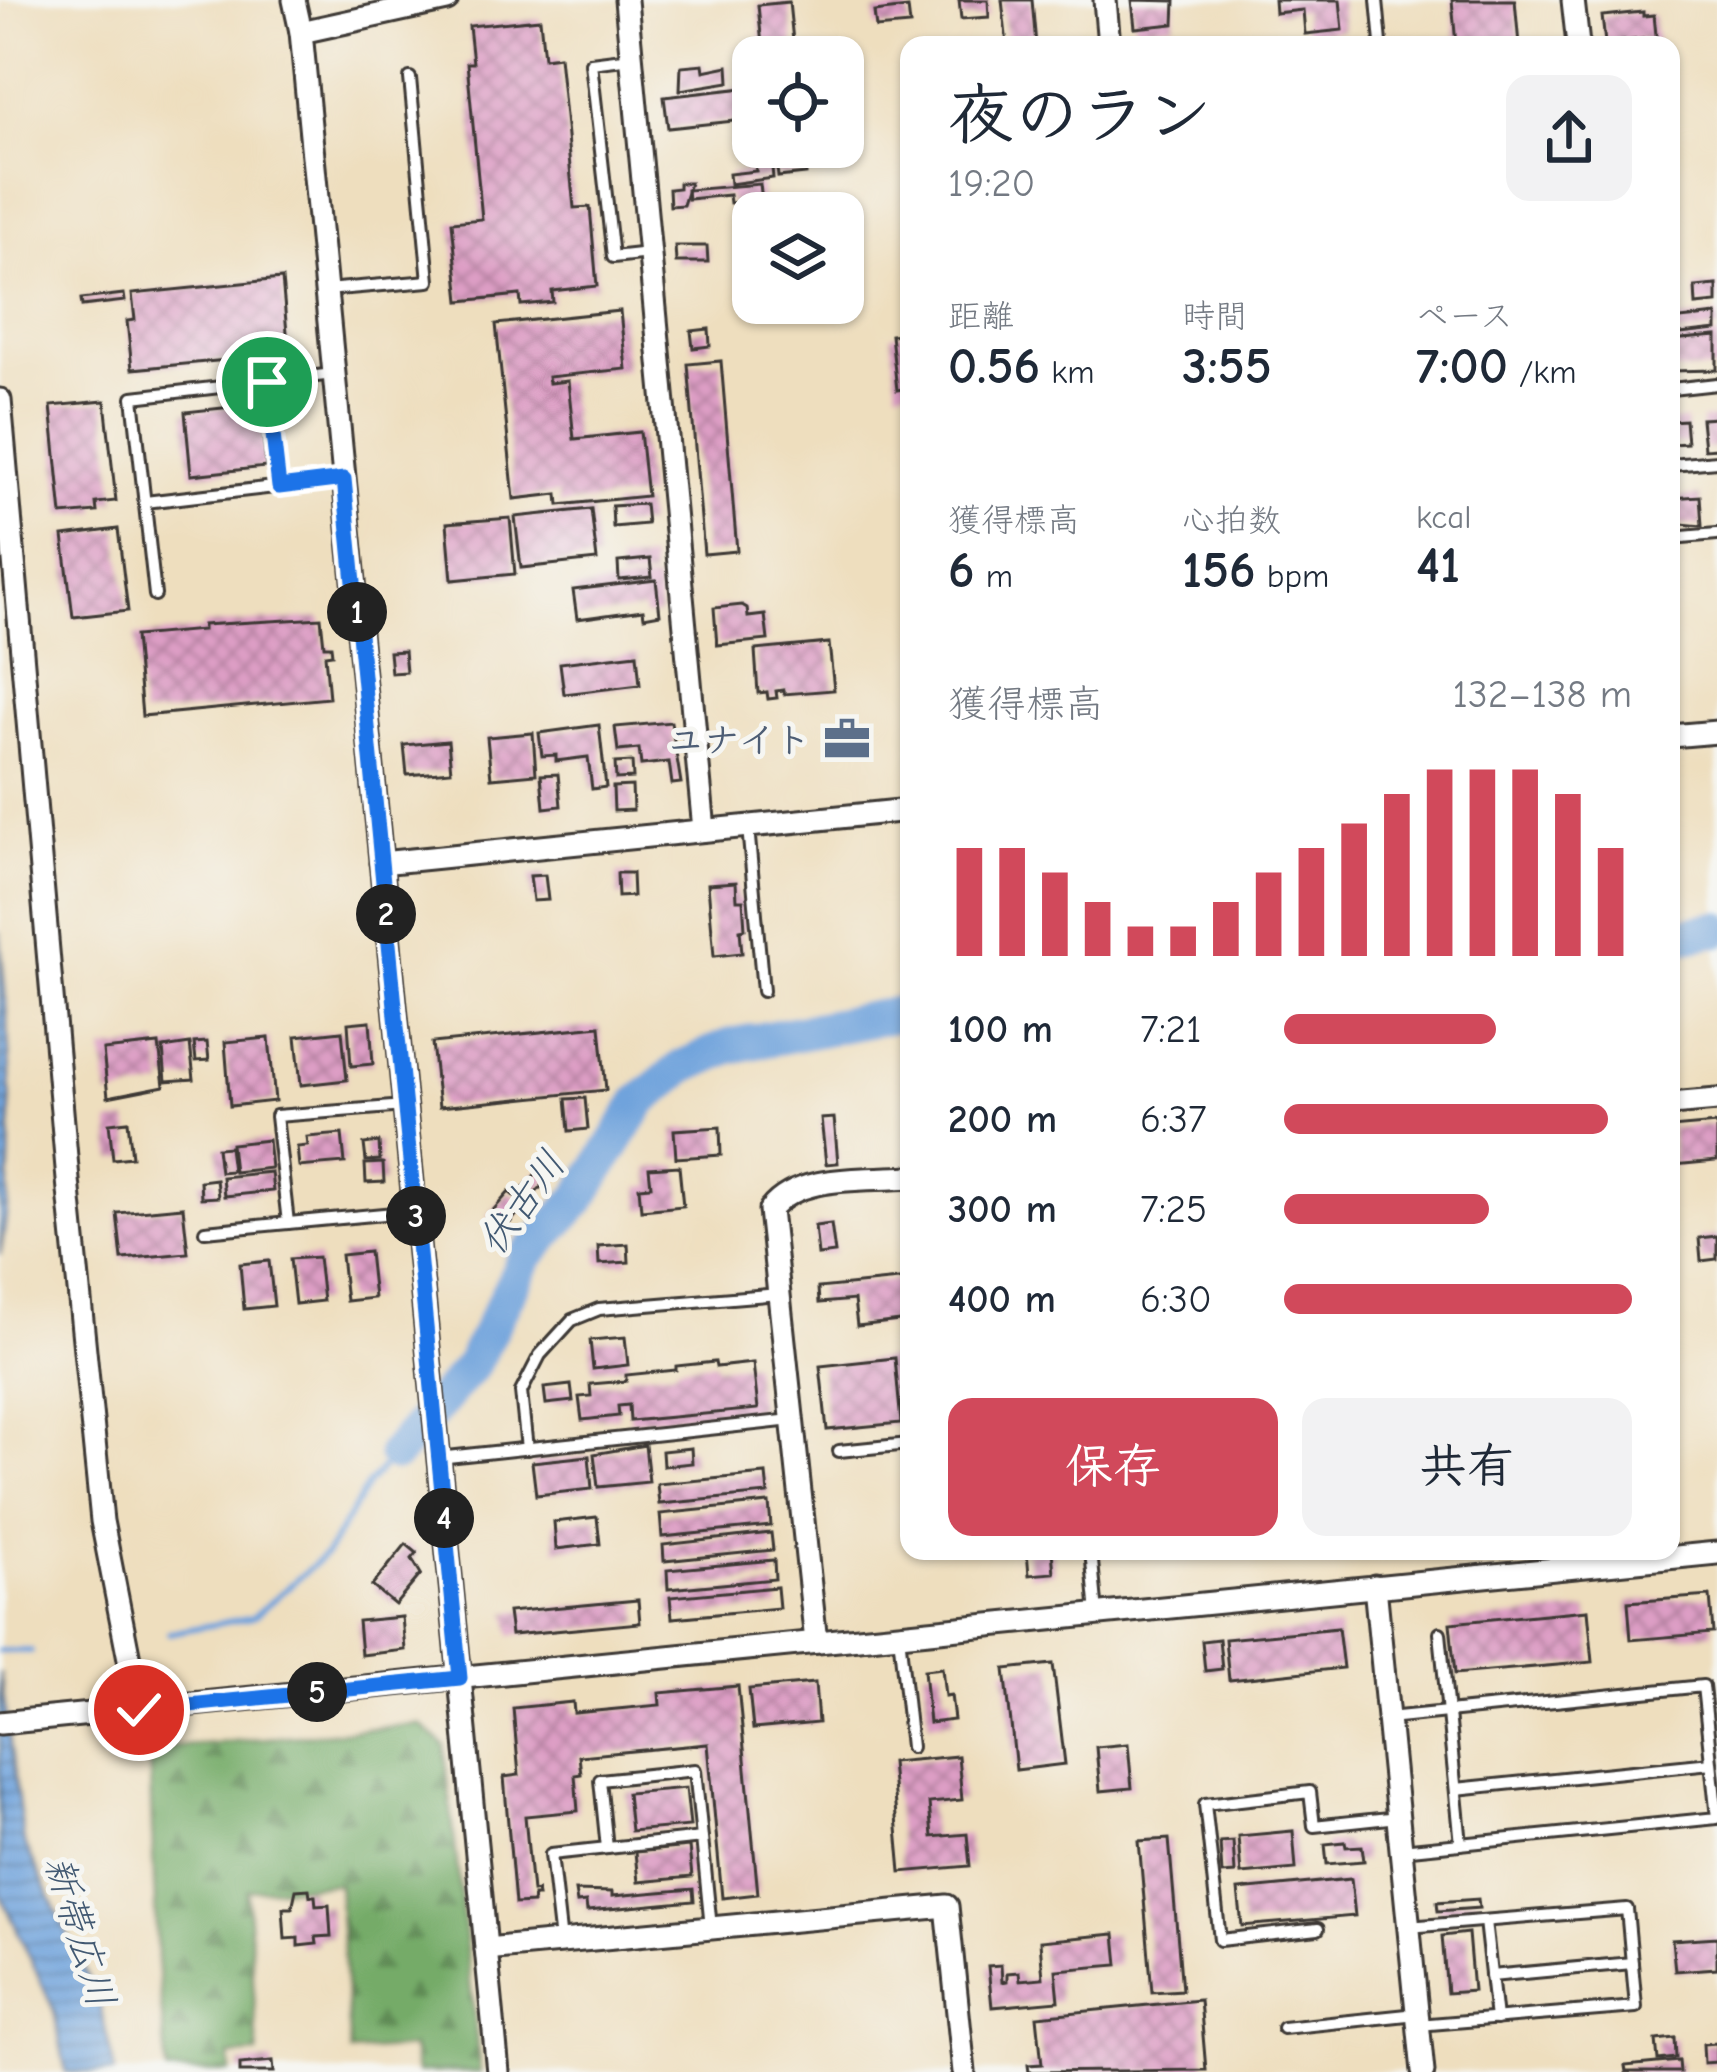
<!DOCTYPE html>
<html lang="ja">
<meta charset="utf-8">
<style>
body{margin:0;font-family:"Comic Neue","Klee One",sans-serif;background:#f2f2f3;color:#1f2937;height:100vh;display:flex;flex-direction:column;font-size:45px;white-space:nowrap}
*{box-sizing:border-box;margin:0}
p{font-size:39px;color:#747a83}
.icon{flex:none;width:66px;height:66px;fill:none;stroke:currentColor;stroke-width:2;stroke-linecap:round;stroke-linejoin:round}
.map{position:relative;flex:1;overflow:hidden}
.side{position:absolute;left:900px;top:36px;width:780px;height:1524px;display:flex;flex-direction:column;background:#fff;border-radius:24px;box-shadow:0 3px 9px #0004}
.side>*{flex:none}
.controls{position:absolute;left:732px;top:36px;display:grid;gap:24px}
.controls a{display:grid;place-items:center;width:132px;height:132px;border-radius:24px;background:#fff;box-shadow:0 3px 9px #0004;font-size:60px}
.pin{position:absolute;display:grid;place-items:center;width:102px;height:102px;color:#fff;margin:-51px;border:6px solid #fff;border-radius:50%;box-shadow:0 3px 12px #0007}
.km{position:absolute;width:60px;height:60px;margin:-30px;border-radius:50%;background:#222;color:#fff;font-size:33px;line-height:60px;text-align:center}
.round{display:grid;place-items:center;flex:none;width:126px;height:126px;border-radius:24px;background:#f2f2f3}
.headline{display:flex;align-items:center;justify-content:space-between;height:204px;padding:0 48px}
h1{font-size:66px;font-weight:600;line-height:90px}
.stats{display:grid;grid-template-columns:repeat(3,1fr);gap:18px;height:204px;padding:12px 48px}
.stats div{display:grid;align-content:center}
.stats b{font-size:51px;font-weight:600}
.stats small{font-size:33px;font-weight:400}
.stats p{font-size:33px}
.chart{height:336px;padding:24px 48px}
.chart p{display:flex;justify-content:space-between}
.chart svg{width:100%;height:216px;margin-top:12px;stroke:#d1495b;stroke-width:6}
.primary-button{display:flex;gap:24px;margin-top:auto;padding:24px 48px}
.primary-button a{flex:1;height:138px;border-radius:24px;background:#d1495b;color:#fff;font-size:48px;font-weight:600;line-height:138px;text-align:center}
.primary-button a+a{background:#f2f2f3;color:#1f2937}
ul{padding:0 48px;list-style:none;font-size:39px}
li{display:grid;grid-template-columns:192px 144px 1fr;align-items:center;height:90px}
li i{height:30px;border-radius:15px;background:#d1495b}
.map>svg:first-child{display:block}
.forest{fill:url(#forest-firs);stroke:#486442;stroke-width:3}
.water{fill:url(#water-rules);stroke:#46607c;stroke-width:3}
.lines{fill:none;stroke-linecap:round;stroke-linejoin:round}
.stream{stroke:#70a3dc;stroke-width:6}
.river{stroke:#70a3dc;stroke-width:36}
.building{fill:url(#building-cross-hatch)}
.service-casing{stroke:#3c3934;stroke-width:16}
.minor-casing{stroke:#3c3934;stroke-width:27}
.service{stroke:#fff;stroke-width:10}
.minor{stroke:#fff;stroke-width:21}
.route-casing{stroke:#fff;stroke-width:24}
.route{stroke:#1a73e8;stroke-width:15}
.labels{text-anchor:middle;stroke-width:10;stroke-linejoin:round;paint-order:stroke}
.service-label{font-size:36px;font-weight:bold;fill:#4e5e75;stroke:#f6f6f2;text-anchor:end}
.water-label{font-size:39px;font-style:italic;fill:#425972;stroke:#f6f6f2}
</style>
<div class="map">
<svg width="1717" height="2072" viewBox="0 0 1717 2072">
<defs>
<pattern id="forest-firs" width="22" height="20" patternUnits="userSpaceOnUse" patternTransform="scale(3)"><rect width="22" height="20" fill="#74ab68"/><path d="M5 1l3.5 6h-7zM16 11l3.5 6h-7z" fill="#5e8a55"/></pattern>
<pattern id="water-rules" width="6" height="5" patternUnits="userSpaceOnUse" patternTransform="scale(3)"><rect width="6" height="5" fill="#70a3dc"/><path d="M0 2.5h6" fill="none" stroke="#5b84b2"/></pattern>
<pattern id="building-cross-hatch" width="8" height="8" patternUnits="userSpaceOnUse" patternTransform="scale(3)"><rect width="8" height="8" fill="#dd9ec5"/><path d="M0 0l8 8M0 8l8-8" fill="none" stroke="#b2809f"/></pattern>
</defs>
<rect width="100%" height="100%" fill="#f6f6f2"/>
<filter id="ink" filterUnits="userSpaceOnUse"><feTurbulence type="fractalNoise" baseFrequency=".00833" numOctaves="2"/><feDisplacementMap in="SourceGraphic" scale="24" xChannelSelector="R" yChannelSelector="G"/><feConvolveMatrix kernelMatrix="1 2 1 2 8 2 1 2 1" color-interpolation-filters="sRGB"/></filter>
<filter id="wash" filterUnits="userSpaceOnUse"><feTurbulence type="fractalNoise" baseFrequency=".004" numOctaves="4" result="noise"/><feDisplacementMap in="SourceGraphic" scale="48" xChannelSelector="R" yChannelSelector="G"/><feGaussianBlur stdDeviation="2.7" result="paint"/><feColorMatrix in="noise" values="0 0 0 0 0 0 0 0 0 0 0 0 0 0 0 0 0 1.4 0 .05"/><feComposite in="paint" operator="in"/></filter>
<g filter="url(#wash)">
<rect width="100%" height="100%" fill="#eedebe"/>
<!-- forest -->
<polygon class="forest" points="420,1724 444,1745 480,2072 416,2072 412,2048 350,2052 338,1884 247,1890 258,2054 230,2056 231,2072 167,2072 157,1960 149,1749"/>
<!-- water -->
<g class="water">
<path d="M0,931c9,96 19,230 0,324z"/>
<polygon points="0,1672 24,1842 99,2001 115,2072 66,2072 54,2011 0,1892"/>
</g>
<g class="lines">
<!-- stream -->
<g class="stream">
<polyline points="169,1633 253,1617 326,1554 368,1484 395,1454"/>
<polyline points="0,1651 31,1651"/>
</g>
<!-- river -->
<g class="river">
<polyline points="1671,938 1717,929"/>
<polyline points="395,1454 472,1365 527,1255 580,1198 641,1101 683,1067 730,1046 909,1012"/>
</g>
</g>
<g id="blocks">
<!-- building -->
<g class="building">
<polygon points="959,0 988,0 989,17 961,19"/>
<polygon points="1002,0 1032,0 1036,45 1007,45"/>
<polygon points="1132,0 1175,1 1174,24 1135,28"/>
<polygon points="1274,0 1340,0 1343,30 1305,34 1303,10 1275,13"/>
<polygon points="1452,0 1515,0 1519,45 1456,45"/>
<polygon points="789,2 794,51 763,55 758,5"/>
<polygon points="908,8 910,25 876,28 874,12"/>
<polygon points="1643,12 1643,16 1654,15 1657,45 1645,45 1644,39 1605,43 1602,16"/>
<polygon points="540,19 544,58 559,56 574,208 590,207 597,286 552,291 553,302 521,305 520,295 460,301 452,222 482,219 467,63 473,63 469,26"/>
<polygon points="703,64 704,71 728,66 729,82 680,90 681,66"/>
<polygon points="753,87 753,119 668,128 664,97"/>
<polygon points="753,147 770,147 773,178 730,184 729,174 756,171"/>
<polygon points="775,147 804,147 806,174 778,177"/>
<polygon points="679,183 690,183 683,205 670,206 669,189 679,188"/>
<polygon points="760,184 762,201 730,203 729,195 688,199 687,190"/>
<polygon points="675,246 707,246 708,262 676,262"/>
<polygon points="282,279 289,354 132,369 127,321 135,320 132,294"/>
<polygon points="1717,285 1717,303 1696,305 1695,287"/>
<polygon points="124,294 125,301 82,306 81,299"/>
<polygon points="620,311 626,369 548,377 549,383 568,381 574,439 640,432 647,496 559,505 558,494 514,499 496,324"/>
<polygon points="1717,315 1717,330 1671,335 1671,320"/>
<polygon points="709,329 710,346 693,348 691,331"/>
<polygon points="909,333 909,388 897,390 891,335"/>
<polygon points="1717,336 1717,370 1671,371 1671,340"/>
<polygon points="721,361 737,551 704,554 688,364"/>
<polygon points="105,401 116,501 96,503 97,512 62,515 51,406"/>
<polygon points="260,404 266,467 191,475 185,412"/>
<polygon points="1717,418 1717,448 1704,449 1701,419"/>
<polygon points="1685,420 1687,443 1671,444 1671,421"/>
<polygon points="1700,496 1702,526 1671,523 1671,498"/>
<polygon points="645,504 647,524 613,527 612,506"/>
<polygon points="591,509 597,560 521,568 515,517"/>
<polygon points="510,518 515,574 452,580 447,523"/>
<polygon points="118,529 128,611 73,617 63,536"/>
<polygon points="650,559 652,577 619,580 618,562"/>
<polygon points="656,580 660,614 644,617 643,610 577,619 573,590"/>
<polygon points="742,605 747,608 748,617 765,615 768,640 717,645 714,608"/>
<polygon points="321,618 324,646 331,646 332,654 325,655 329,698 142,716 135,636 203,630 203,625"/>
<polygon points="829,643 834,690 784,694 783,690 776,691 777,698 768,699 767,692 758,693 755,650"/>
<polygon points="404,651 406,672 391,673 389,652"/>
<polygon points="637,654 640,685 564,694 560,663"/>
<polygon points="671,722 681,783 672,784 669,762 641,765 639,749 618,751 615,727"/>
<polygon points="599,725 606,787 592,789 588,757 556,761 556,755 542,756 539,733"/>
<polygon points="533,733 536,774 491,778 487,737"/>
<polygon points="448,741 451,771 407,775 404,745"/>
<polygon points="632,762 633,778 616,779 615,763"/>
<polygon points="558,774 561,806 544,808 541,775"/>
<polygon points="632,786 633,810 614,811 613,787"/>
<polygon points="617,873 632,873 633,896 618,897"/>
<polygon points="545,875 548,900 533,901 530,876"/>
<polygon points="736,882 737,900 743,900 745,929 740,930 742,953 714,956 708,884"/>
<polygon points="370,1021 373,1064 351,1066 348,1023"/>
<polygon points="600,1026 606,1090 439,1107 432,1043"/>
<polygon points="342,1031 347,1080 301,1085 296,1036"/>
<polygon points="269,1038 275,1101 230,1106 225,1042"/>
<polygon points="207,1042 209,1060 196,1061 194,1043"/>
<polygon points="159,1044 164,1086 108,1097 103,1050"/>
<polygon points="190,1044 194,1079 166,1081 163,1048"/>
<polygon points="585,1098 588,1129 569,1131 566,1099"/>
<polygon points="834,1118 838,1163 826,1164 821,1119"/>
<polygon points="128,1121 132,1157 113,1159 109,1123"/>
<polygon points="1717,1124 1717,1161 1673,1165 1671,1128"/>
<polygon points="720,1127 721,1155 676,1158 674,1130"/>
<polygon points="342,1134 345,1163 299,1167 297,1147 308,1146 307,1137"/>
<polygon points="268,1140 271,1168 234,1172 231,1144"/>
<polygon points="379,1142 380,1160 366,1161 364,1144"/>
<polygon points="229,1147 232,1171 220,1172 217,1148"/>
<polygon points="383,1163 384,1182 366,1183 365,1164"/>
<polygon points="679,1166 683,1206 641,1210 639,1187 651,1186 649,1168"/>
<polygon points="538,1171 548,1179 534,1195 524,1187"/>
<polygon points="271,1172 273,1191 224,1196 222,1177"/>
<polygon points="216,1179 218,1197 201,1198 200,1181"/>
<polygon points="509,1192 525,1205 503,1231 487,1217"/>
<polygon points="183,1207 188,1253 122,1259 117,1213"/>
<polygon points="831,1224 835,1253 818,1255 815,1226"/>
<polygon points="1717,1236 1717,1259 1701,1261 1699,1238"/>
<polygon points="628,1244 629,1262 599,1264 598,1246"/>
<polygon points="369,1252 374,1298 346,1301 341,1255"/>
<polygon points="318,1257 323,1301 295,1304 290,1259"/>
<polygon points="269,1261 274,1306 244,1309 240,1264"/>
<polygon points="909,1279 909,1320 857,1326 854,1300 819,1303 818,1288"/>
<polygon points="625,1337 628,1365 593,1369 590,1340"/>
<polygon points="895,1358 901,1423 827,1430 820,1366"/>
<polygon points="715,1362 716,1367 753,1363 758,1409 630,1421 629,1405 618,1406 619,1416 582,1420 579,1397 591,1396 590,1384 626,1381 626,1375 676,1370 676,1366"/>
<polygon points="571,1385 573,1401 546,1404 544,1388"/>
<polygon points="645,1445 649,1482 598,1487 594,1454"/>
<polygon points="691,1448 692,1463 663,1466 662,1451"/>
<polygon points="589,1456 592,1489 536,1495 532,1462"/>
<polygon points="766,1474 768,1494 659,1504 657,1484"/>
<polygon points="769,1503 771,1526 662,1537 660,1514"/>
<polygon points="597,1517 600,1544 556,1549 554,1522"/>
<polygon points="771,1533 773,1550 664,1561 663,1545"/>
<polygon points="406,1544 417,1553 412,1559 421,1574 395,1605 372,1586"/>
<polygon points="1027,1551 1052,1551 1054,1573 1029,1575"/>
<polygon points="774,1560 775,1579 668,1589 667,1570"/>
<polygon points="777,1587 779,1608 672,1618 670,1597"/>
<polygon points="1710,1596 1713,1633 1631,1640 1628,1602"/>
<polygon points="638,1600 640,1623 511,1635 508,1612"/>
<polygon points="1588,1610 1593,1662 1455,1674 1450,1623"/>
<polygon points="402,1617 405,1650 361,1655 358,1621"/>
<polygon points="1338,1628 1343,1668 1229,1680 1225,1639"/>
<polygon points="1219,1639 1222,1669 1205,1671 1202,1641"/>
<polygon points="1053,1664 1065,1764 1016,1770 1005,1669"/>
<polygon points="942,1668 945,1696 951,1695 954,1720 929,1723 924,1670"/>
<polygon points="815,1683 818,1723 753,1729 749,1689"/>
<polygon points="738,1686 758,1894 722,1898 708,1744 579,1756 581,1774 575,1775 578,1811 525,1816 532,1892 537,1891 538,1896 533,1896 533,1903 515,1904 504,1777 519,1775 513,1708 573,1702 574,1713 660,1705 659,1693"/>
<polygon points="1128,1744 1132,1788 1100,1791 1096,1747"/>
<polygon points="958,1756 962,1800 929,1803 932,1837 967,1834 970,1866 901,1872 891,1762"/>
<polygon points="686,1788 690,1826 631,1831 627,1793"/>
<polygon points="1293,1831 1296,1869 1241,1874 1238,1836"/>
<polygon points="1169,1839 1182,1990 1152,1992 1139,1841"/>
<polygon points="1233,1841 1235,1873 1222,1874 1220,1842"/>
<polygon points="1345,1842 1346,1847 1362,1846 1364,1861 1327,1864 1325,1844"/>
<polygon points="689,1847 692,1877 638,1882 635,1852"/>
<polygon points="1351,1879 1355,1916 1242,1926 1238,1890"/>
<polygon points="309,1889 310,1896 315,1896 316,1906 329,1905 331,1936 316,1937 317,1944 298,1946 298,1938 285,1939 283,1908 292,1908 296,1890"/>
<polygon points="693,1889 694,1901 587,1911 586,1902 577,1903 575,1891 612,1892 612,1896"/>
<polygon points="1478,1899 1479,1908 1438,1911 1437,1902"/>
<polygon points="1468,1933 1473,1991 1447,1993 1442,1936"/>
<polygon points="1115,1934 1118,1965 1056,1970 1059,2001 992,2007 988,1966 1001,1965 1002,1982 1007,1981 1007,1973 1019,1972 1020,1980 1043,1978 1040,1941"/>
<polygon points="1717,1937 1717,1968 1675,1971 1672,1940"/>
<polygon points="1200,2000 1206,2070 1029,2072 1028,2065 1042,2064 1037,2016"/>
<polygon points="1675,2038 1676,2058 1658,2060 1656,2040"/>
<polygon points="1717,2043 1717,2062 1704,2063 1703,2044"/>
<polygon points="273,2061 274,2072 240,2072 240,2064"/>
<polygon points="1679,2061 1680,2072 1626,2072 1625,2066"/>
</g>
</g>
</g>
<g filter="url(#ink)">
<use href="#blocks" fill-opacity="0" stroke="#3c3934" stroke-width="3"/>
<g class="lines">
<defs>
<g id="service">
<polyline points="1377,0 1381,43"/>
<polyline points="631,58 591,63 613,257 649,253"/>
<polyline points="326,290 429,281 410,78"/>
<polyline points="267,382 279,487"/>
<polyline points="1671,389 1717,384"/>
<polyline points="1671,465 1717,461"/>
<polyline points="145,502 344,479"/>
<polyline points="1671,538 1717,534"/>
<polyline points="155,595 133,397 334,374"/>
<polyline points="748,827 763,991"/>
<polyline points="288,1223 276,1116 405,1106"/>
<polyline points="205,1231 415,1211"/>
<polyline points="527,1449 521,1392 540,1355 572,1320 599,1309 779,1294"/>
<polyline points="839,1451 909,1444"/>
<polyline points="438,1458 792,1420"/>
<polyline points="1091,1551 1097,1614"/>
<polyline points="1440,1633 1461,1844"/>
<polyline points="899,1634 911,1747"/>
<polyline points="1388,1718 1703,1686 1717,1818 1401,1850"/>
<polyline points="1456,1789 1711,1763"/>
<polyline points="607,1848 600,1780 695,1770 702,1838"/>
<polyline points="1485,1921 1496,2019"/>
<polyline points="1408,1927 1627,1909 1636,2007 1418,2025"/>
<polyline points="1318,1929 1220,1940 1205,1804 1310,1792 1314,1826 1398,1817"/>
<polyline points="561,1942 551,1854 702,1838 711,1928"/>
<polyline points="1491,1976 1632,1963"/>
<polyline points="1283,2028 1417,2014"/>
</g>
<g id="minor">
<polyline points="294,0 301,32 498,2072"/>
<polyline points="626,0 704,830"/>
<polyline points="1105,0 1109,45"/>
<polyline points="1573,0 1578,45"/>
<polyline points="301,32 447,0"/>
<polyline points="0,400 68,1180 102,1521 139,1710"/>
<polyline points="1671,736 1717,732"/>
<polyline points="381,863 909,810"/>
<polyline points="1671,1104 1717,1100"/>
<polyline points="1375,1586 1423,2072"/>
<path d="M816,1642l-46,-432c29,-37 95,-29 139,-33"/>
<polyline points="0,1723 1717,1553"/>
<polyline points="486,1949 947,1906 964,2072"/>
</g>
</defs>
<!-- service casing -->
<use href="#service" class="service-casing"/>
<!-- minor casing -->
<use href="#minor" class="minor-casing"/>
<!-- service -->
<use href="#service" class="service"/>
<!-- minor -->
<use href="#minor" class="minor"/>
</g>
</g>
<g class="lines" filter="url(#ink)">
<defs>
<polyline id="route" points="139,1710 460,1678 344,479 279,487 267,382"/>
</defs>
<!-- route casing -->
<use href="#route" class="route-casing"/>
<!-- route -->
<use href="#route" class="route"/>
</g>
<!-- icons -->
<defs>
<symbol id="office-bare" viewBox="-9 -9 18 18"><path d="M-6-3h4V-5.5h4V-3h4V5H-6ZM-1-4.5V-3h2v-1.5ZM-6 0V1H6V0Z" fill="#5c6f8a" stroke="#f6f6f2" stroke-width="2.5" paint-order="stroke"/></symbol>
</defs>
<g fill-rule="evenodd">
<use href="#office-bare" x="814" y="706" width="66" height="66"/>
</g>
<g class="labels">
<!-- service labels -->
<g class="service-label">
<text x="811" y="752">ユナイト</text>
</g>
<!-- water labels -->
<g class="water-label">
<text transform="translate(521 1202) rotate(-54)" y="14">伏古川</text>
<text transform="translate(81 1931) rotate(73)" y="14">新帯広川</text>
</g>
</g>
</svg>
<div class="controls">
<a><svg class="icon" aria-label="locate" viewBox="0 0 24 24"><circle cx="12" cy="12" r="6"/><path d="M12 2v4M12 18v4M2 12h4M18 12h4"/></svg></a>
<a><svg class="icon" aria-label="layers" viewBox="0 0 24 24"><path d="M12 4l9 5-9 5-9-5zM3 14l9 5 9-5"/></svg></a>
</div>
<div class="pin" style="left:267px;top:382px;background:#1e9e55"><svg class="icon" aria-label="arrive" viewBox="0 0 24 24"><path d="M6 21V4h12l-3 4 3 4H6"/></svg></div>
<div class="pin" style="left:139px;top:1710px;background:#d93025"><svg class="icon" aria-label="check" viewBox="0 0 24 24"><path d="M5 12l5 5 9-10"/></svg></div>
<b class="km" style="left:357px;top:612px">1</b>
<b class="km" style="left:386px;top:914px">2</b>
<b class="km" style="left:416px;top:1216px">3</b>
<b class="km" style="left:444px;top:1518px">4</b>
<b class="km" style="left:317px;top:1692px">5</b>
<section class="side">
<div class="headline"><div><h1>夜のラン</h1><p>19:20</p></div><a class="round"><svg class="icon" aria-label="share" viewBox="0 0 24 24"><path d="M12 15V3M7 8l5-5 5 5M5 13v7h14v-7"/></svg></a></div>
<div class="stats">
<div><p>距離</p><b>0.56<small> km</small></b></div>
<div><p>時間</p><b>3:55</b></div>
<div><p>ペース</p><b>7:00<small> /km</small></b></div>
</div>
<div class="stats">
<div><p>獲得標高</p><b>6<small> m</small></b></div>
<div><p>心拍数</p><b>156<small> bpm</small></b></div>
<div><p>kcal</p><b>41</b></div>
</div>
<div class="chart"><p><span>獲得標高</span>132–138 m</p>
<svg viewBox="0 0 160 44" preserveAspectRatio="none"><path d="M5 44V22M15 44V22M25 44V27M35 44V33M45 44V38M55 44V38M65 44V33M75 44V27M85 44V22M95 44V17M105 44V11M115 44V6M125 44V6M135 44V6M145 44V11M155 44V22"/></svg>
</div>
<ul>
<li><b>100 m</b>7:21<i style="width:61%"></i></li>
<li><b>200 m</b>6:37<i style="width:93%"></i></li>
<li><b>300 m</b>7:25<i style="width:59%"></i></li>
<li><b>400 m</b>6:30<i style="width:100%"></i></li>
</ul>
<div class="primary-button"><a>保存</a><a>共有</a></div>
</section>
</div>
